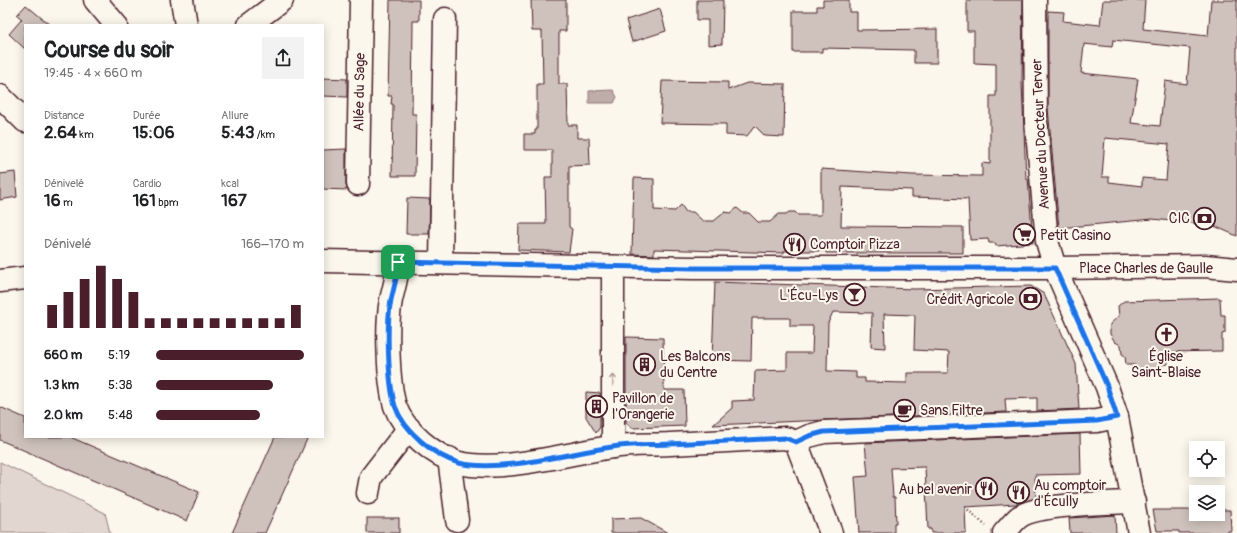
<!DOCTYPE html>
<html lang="fr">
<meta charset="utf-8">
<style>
body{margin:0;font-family:Pangolin,sans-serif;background:#f2f2f2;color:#202124;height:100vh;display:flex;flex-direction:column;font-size:15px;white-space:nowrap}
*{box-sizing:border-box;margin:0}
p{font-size:13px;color:#757577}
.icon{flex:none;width:22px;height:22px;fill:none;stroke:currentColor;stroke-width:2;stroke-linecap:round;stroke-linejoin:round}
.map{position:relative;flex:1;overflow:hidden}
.details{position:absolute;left:24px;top:24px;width:300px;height:414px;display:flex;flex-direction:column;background:#fff;border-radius:0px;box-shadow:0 2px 10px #0003}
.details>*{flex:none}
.buttons{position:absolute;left:1189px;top:441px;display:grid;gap:8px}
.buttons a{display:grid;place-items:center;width:36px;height:36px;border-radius:0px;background:#fff;box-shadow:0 2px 10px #0003;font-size:20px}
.pin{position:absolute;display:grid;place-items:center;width:34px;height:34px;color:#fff;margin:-17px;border-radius:8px;box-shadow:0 2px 6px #0006}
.round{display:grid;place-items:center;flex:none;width:42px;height:42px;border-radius:0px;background:#f2f2f2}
.head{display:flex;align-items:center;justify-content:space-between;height:68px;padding:0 20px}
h1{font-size:22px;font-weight:800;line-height:30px}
.metrics{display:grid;grid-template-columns:repeat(3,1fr);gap:6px;height:68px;padding:4px 20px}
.metrics div{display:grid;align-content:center}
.metrics b{font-size:17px;font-weight:800}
.metrics small{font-size:11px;font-weight:400}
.metrics p{font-size:11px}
.chart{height:112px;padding:8px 20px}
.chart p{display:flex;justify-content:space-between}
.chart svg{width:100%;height:72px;margin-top:4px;stroke:#4a1f2b;stroke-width:6}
ul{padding:0 20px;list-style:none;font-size:13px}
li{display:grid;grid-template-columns:64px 48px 1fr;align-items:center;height:30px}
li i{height:10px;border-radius:5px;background:#4a1f2b}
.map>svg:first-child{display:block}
.green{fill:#e2d7d0;stroke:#967b7e}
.water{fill:#bfadaa;stroke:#907477}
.building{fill:#cfc2bc;stroke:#4a1f2b;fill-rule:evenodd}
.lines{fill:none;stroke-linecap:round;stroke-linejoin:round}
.minor-casing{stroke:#4a1f2b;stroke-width:25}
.major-casing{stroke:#4a1f2b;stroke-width:25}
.path{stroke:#4a1f2b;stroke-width:2.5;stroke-dasharray:1 3;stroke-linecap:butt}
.minor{stroke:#fbf7ec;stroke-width:22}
.major{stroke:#fbf7ec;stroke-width:22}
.oneway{stroke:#ab9695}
.route-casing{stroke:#fff;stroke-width:8}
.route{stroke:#1a73e8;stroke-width:5}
.labels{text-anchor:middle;stroke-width:4;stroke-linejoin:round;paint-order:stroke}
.street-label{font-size:14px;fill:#4a1f2b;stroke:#fbf7ec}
.poi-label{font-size:14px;fill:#4a1f2b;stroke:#fbf7ec;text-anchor:start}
</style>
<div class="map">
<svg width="1237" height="533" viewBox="0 0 1237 533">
<rect width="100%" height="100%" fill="#fbf7ec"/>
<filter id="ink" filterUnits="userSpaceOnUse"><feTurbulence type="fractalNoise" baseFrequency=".025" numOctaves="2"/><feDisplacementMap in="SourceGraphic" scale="8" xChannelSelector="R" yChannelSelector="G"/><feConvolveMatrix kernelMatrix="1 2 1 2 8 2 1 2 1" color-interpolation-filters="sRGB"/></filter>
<g filter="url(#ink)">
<!-- green -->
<polygon class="green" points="0,462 105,513 110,533 0,533"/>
<!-- water -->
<polygon class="water" points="613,90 617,97 614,103 589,103 589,91"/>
<!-- building -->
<g class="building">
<polygon points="390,0 419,0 419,21 413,21 412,114 416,114 415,176 392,176 393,104 391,104 392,96 388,96"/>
<polygon points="531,0 566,0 566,31 559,31 559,84 567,84 568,125 577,125 577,138 589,138 590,165 569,166 569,227 572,229 569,252 518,250 519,224 546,224 545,177 552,177 552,150 524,150 524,134 535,134 535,130 537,130 537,84 543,84 542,31 532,31"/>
<polygon points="697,0 723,0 722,44 708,45 708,20 697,20"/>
<polygon points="823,0 849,0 849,12 857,12 857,30 937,29 937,63 914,63 914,50 822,48 822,52 793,52 793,11 817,11 817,6 823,6"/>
<polygon points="967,0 1023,0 1022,83 1026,179 1028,179 1033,243 996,246 995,243 989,243 988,239 970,240 968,199 912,197 912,190 842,187 841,226 963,227 963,253 826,253 826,251 784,251 784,253 654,249 654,255 632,254 634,178 654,179 654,210 675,211 681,205 686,212 693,212 703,221 714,221 725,212 731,213 737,208 743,213 749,213 758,222 770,222 779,214 786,214 789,212 795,212 798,215 821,215 821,169 912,175 982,176 982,163 990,164 990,96 996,96 996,64 974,63 974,31 967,31"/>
<path d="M1103,0h42l-2,29 65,7 3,-36h26v236l-25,-11 -60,-6 -93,9 -11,-120v-97l16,1 -1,9 37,4zM1113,40l77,8 -3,36 -22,-3 -5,45 -29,-3 7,-44 -57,-6 3,-29 28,3zM1105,138l64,6 -3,36 -24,-2v8l-33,-4v-5h-7z"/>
<polygon points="26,5 50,25 25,25 25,49 9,34 22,19 17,15"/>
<polygon points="660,9 666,31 632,42 626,20"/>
<polygon points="323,78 347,79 347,97 323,96"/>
<polygon points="662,81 728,82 728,90 747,83 785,84 784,137 765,136 755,126 747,136 726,135 726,124 660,123"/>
<polygon points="346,149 346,184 347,190 323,189 323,150"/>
<polygon points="15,172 17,197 0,200 0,174"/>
<polygon points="407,198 430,199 429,234 406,234"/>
<path d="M715,282l200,7 116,-3 13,8 32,70 3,45 -42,2v-13l-32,1 1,13 -293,13 19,-17v-7l22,-1 1,-29 32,-1v-17h25l1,-27h-23v-8h-38l-1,43 -39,-1zM833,312l39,1 -1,34 14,1 -1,-34 31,1 -1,35 35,2 -1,21h-41v10l-42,-1v-4h-9v-6l-29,-1 1,-48z"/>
<polygon points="1220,298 1221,315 1225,315 1225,333 1222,334 1222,351 1168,352 1168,364 1158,365 1159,369 1135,370 1135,365 1126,365 1125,356 1122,354 1121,345 1115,342 1110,334 1110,324 1119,316 1118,306 1124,301"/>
<polygon points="626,337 663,338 664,390 684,390 685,426 632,428 626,423"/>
<polygon points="586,392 600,393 600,427 596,433 586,417"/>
<polygon points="0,407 25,418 25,437 70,437 199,492 187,521 0,440"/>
<polygon points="1080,434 1081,474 1035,475 1036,498 1016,504 965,507 966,533 931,533 931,529 928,529 925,467 891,468 893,497 895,497 896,523 894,523 894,533 859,533 855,477 868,476 865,443"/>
<polygon points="275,437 308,437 265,533 232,533"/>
<polygon points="1153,510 1196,510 1196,514 1218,514 1218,510 1230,510 1231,531 1228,531 1228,533 1179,533 1179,531 1157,531"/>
<polygon points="1115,515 1116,533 1070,533 1069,518"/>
<rect x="367" y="518" width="32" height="15"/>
<polygon points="641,518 668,533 611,533 611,519"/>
</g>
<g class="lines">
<defs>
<g id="minor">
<polyline points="95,0 116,25"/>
<polyline points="182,0 186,25"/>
<polyline points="249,25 282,0"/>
<polyline points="358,184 361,0"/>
<path d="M398,262c0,13 -4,25 -7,38 -5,25 -3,82 4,106 9,25 39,50 64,57 42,10 110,-10 153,-16 19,-3 39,-2 58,-3 38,-2 77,-4 115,-6l11,4 13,-6 15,-4 273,-11 20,-4"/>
<polyline points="441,263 445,19"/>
<polyline points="613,267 613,447"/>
<polyline points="1055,268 1205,266 1237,269"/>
<polyline points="0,281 25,278"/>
<polyline points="796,442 831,533"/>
<polyline points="449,458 457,520"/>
<polyline points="368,493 371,477 409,428"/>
<path d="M1004,533c5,-5 10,-12 15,-16 18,-13 90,-14 115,-15"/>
</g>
<g id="major">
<polyline points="1035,0 1036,121 1047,241 1055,268 1107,387 1117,417 1139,533"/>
<polyline points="0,96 25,121"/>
<polyline points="323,261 693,268 1055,268"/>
</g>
</defs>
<!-- minor casing -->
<use href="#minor" class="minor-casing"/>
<!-- major casing -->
<use href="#major" class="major-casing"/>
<!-- path -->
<g class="path">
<polyline points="1037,490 1037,479 1039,475"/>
<polyline points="965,507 986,526"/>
</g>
<!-- minor -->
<use href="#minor" class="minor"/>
<!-- major -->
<use href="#major" class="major"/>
</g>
<!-- one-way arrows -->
<defs><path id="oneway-shaft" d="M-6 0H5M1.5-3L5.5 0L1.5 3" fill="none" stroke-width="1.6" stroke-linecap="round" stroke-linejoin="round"/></defs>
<use class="oneway" href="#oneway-shaft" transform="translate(613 380) rotate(-90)"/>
</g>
<g class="lines" filter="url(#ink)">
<defs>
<path id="route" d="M398,262l295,6h362l52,118 10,31 -20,4 -273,11 -15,4 -13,6 -11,-4c-38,2 -77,4 -115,6 -19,1 -39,0 -58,3 -43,6 -111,26 -153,16 -25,-7 -55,-32 -64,-57 -7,-24 -9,-81 -4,-106 3,-13 7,-25 7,-38z"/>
</defs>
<!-- route casing -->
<use href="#route" class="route-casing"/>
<!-- route -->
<use href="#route" class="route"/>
</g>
<!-- icons -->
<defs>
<symbol id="bank-ring" viewBox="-11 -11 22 22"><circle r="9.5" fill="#fbf7ec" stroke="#4a1f2b" stroke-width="1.5"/><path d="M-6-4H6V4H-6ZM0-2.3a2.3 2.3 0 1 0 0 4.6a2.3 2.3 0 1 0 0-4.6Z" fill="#4a1f2b"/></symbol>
<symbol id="supermarket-ring" viewBox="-11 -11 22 22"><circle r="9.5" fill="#fbf7ec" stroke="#4a1f2b" stroke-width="1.5"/><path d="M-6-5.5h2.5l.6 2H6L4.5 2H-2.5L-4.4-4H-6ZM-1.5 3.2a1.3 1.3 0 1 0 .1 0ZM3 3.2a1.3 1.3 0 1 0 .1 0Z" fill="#4a1f2b"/></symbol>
<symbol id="restaurant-ring" viewBox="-11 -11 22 22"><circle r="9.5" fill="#fbf7ec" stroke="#4a1f2b" stroke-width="1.5"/><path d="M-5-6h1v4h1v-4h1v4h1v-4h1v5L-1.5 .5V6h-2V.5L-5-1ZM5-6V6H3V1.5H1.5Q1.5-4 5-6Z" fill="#4a1f2b"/></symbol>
<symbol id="bar-ring" viewBox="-11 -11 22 22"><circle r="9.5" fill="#fbf7ec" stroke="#4a1f2b" stroke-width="1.5"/><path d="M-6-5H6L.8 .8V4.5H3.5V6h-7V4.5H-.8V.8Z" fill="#4a1f2b"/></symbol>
<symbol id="church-ring" viewBox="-11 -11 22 22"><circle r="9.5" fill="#fbf7ec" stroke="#4a1f2b" stroke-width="1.5"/><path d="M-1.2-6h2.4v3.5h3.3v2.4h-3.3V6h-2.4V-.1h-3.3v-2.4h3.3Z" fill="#4a1f2b"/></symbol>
<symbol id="building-ring" viewBox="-11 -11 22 22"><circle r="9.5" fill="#fbf7ec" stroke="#4a1f2b" stroke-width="1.5"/><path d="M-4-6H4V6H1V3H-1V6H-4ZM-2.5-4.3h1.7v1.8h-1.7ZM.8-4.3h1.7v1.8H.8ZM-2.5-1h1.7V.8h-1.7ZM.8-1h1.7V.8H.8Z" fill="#4a1f2b"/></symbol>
<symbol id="cafe-ring" viewBox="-11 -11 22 22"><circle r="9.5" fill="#fbf7ec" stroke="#4a1f2b" stroke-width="1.5"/><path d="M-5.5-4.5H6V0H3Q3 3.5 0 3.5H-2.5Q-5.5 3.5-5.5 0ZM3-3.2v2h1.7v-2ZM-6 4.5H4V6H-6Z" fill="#4a1f2b"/></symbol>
</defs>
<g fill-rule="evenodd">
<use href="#bank-ring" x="1192" y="206" width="25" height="25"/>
<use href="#supermarket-ring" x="1012" y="222" width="25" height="25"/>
<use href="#restaurant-ring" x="782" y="232" width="25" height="25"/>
<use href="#bar-ring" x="842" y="282" width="25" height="25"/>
<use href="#bank-ring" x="1018" y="286" width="25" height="25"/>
<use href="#church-ring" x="1154" y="322" width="25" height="25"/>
<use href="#building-ring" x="632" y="352" width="25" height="25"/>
<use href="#building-ring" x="584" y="394" width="25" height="25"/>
<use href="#cafe-ring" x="892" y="398" width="25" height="25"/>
<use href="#restaurant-ring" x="974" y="476" width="25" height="25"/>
<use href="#restaurant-ring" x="1006" y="480" width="25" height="25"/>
</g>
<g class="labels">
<!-- street labels -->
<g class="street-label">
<text transform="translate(359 92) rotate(-89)" y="5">Allée du Sage</text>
<text transform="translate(1040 134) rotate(-93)" y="5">Avenue du Docteur Terver</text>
<text x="1146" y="273">Place Charles de Gaulle</text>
</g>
<!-- poi labels -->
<g class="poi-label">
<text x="1190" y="223" text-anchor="end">CIC</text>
<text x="1040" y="240">Petit Casino</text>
<text x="810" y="249">Comptoir Pizza</text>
<text x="838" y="300" text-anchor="end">L'Écu-Lys</text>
<text x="1014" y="304" text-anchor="end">Crédit Agricole</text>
<text x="660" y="361">Les Balcons<tspan x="660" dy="16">du Centre</tspan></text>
<text x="1166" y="361" text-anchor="middle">Église<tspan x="1166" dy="16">Saint-Blaise</tspan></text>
<text x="612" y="403">Pavillon de<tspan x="612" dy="16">l'Orangerie</tspan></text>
<text x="920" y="415">Sans Filtre</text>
<text x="1034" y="490">Au comptoir<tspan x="1034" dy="16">d'Écully</tspan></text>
<text x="972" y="494" text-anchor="end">Au bel avenir</text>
</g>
</g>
</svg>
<div class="buttons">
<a><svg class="icon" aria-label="locate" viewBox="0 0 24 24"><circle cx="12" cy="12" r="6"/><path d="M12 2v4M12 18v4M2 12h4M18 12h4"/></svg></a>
<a><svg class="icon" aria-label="layers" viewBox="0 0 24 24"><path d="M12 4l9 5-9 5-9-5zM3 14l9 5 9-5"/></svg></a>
</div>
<div class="pin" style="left:398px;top:262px;background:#1e9e55"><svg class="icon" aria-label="arrive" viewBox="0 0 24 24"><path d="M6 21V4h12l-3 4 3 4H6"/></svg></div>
<section class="details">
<div class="head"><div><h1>Course du soir</h1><p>19:45 · 4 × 660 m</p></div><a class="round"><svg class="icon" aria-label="share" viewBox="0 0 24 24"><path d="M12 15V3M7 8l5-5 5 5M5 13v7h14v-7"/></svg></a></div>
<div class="metrics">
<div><p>Distance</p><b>2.64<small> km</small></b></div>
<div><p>Durée</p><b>15:06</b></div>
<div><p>Allure</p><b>5:43<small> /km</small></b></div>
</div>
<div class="metrics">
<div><p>Dénivelé</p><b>16<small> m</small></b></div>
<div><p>Cardio</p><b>161<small> bpm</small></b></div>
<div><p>kcal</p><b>167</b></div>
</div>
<div class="chart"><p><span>Dénivelé</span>166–170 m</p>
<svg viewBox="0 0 160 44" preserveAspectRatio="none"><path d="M5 44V30M15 44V22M25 44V14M35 44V6M45 44V14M55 44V22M65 44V38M75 44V38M85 44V38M95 44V38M105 44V38M115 44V38M125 44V38M135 44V38M145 44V38M155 44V30"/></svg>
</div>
<ul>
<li><b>660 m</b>5:19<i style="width:100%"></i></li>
<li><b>1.3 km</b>5:38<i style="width:79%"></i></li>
<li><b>2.0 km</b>5:48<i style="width:70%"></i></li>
</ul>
</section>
</div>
